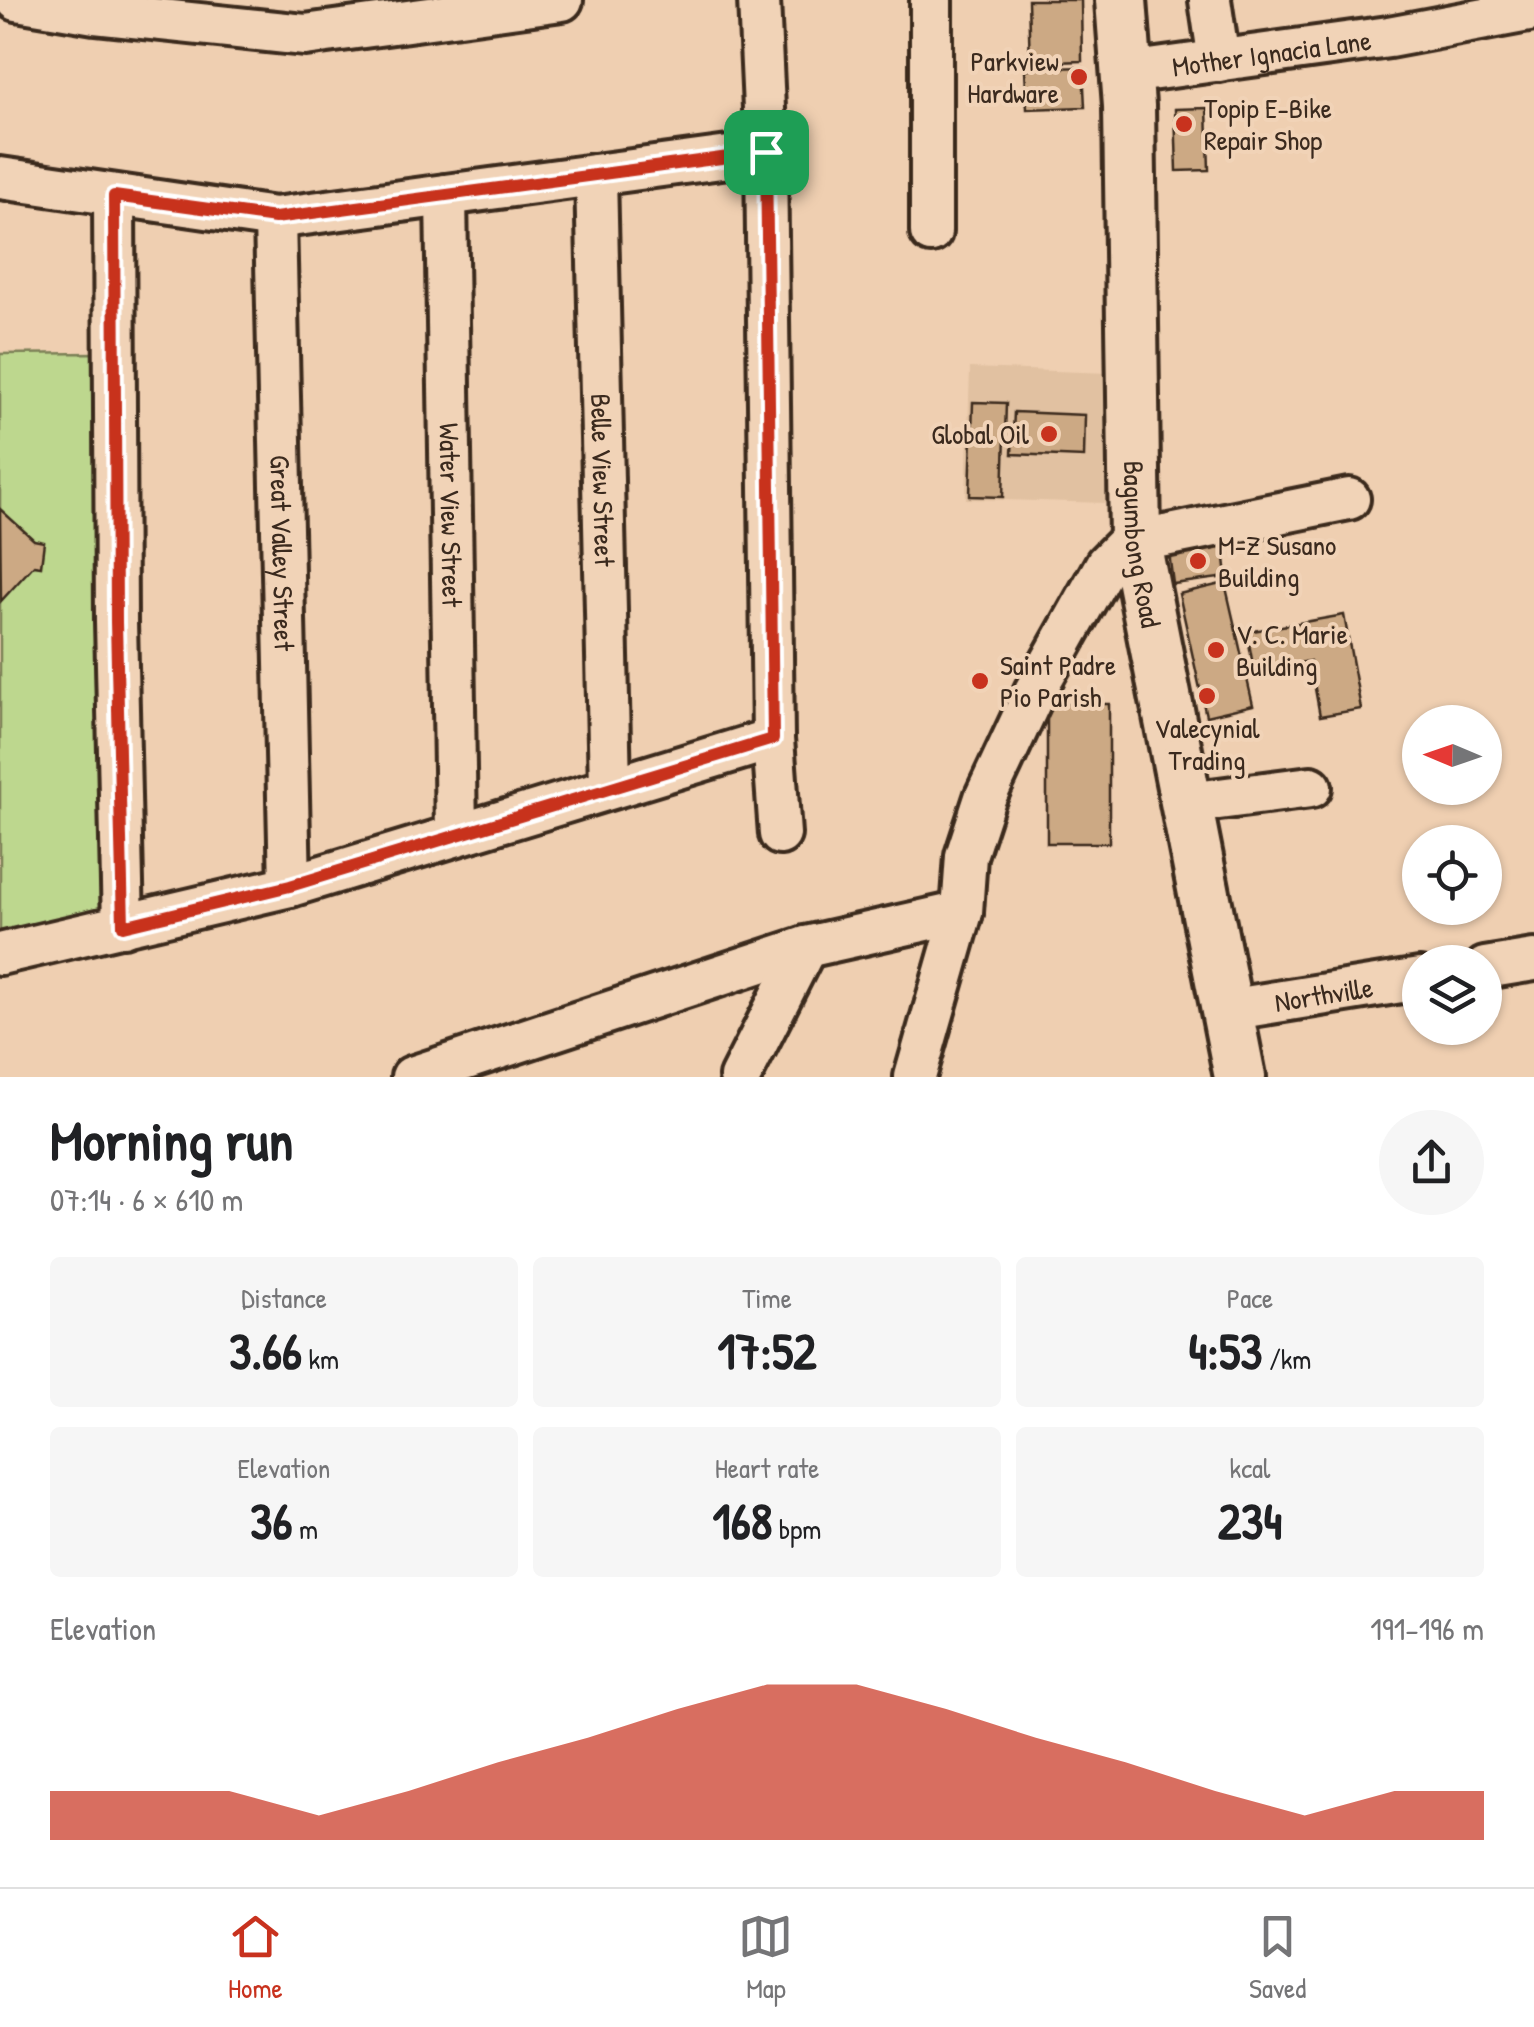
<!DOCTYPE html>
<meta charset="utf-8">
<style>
body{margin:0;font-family:"Patrick Hand",sans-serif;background:#f6f6f6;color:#202124;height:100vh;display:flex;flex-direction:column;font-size:38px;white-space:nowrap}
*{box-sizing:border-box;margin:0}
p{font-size:32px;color:#757577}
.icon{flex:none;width:55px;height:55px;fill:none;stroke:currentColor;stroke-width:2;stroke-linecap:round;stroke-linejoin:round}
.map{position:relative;height:1077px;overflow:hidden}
.panel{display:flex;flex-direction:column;background:#fff;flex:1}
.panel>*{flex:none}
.needle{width:65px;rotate:272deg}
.buttons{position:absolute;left:1402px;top:705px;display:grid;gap:20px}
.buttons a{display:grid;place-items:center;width:100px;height:100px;border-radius:50%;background:#fff;box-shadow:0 2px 8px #0004;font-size:50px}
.pin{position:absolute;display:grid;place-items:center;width:85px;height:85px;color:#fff;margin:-42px;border-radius:20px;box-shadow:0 5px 15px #0006}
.round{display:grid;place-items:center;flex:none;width:105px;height:105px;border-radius:52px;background:#f6f6f6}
.head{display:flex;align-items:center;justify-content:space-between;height:170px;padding:0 50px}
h1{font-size:55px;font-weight:700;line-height:75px}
.figures{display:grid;grid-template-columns:repeat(3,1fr);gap:15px;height:170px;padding:10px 50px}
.figures div{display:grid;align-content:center;border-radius:10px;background:#f6f6f6;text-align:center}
.figures b{font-size:50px;font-weight:700}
.figures small{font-size:28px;font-weight:400}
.figures p{font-size:28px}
.chart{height:280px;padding:20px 50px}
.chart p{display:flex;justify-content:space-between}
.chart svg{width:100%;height:180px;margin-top:10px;fill:#c8321e;opacity:.7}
.menu{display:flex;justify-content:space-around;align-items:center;height:140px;border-top:2px solid #e0e0e0;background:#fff;font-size:28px;color:#757577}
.menu a{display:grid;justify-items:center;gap:5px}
.menu .active{color:#c8321e}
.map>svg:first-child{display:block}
.built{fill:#e1c1a1}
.green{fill:#bdd78e;stroke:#7c8056;stroke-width:2.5}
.building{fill:#cca984;stroke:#3b2a1e;stroke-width:2.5}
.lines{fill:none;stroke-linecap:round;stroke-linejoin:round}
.minor-casing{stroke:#3b2a1e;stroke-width:48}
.major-casing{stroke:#3b2a1e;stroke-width:58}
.minor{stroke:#f1d3b7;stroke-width:40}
.major{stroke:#f1d3b7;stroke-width:50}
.route-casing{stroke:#fff;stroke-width:20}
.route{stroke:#c8321e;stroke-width:12}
.poi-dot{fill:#c8321e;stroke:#f1d3b7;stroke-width:4}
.labels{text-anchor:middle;stroke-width:8;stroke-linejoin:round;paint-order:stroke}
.street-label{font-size:28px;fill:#3b2a1e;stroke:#f1d3b7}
.poi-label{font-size:28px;fill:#3b2a1e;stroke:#f1d3b7;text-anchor:start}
</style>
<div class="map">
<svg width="1534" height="1077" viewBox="0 0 1534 1077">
<rect width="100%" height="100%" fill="#efcfb1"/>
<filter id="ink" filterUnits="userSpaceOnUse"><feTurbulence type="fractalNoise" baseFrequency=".01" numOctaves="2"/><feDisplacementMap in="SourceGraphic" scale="20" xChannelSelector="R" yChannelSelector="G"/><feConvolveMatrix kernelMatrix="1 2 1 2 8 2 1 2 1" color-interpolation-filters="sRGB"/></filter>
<g filter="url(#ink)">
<!-- built -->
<polygon class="built" points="970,368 1110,373 1106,503 966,499"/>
<!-- green -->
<polygon class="green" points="95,353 104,911 0,939 0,354"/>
<!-- building -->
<g class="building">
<polygon points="1028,0 1081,0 1082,61 1030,63"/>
<polygon points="1083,67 1085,107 1027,109 1025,69"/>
<polygon points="1207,108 1209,170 1177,171 1175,109"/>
<polygon points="973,402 1006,403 1003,497 970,496"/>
<polygon points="1014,412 1085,415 1084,457 1012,454"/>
<polygon points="0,509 34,540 44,542 41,566 34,565 1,601"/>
<polygon points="1223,539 1227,577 1173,584 1168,545"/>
<polygon points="1225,583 1253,705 1206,716 1179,594"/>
<polygon points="1344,615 1361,709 1320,716 1310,661 1254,671 1247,632"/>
<rect x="1047" y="704" width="62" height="139"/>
</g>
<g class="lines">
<defs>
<g id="minor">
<polyline points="17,0 95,13 305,35 562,0"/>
<polyline points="759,0 766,152 773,739 780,834"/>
<polyline points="931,0 931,232"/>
<polyline points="1210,0 1219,61"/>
<path id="s1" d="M1128,73l261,-36 145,-27"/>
<path id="s2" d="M596,175l14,612"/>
<polyline points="0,178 275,218 766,152"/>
<path id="s3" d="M446,195l10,638"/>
<polyline points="114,196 116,622 123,926"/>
<path id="s4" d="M275,218l15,668"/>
<polyline points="1188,803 1311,787"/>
<polyline points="0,954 290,886 773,739"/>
<polyline points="1485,968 1534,960"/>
<path id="s5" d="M1227,1010l193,-31"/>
<polyline points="412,1077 806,947 962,912"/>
<polyline points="740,1077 806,947"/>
<polyline points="915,1077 962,912 966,856 985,798 1035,691 1106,564 1125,545 1135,542 1349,499"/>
</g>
<g id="major">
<path id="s6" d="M1121,0l8,106 6,436 105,535"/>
</g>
</defs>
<!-- minor casing -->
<use href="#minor" class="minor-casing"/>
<!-- major casing -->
<use href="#major" class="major-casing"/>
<!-- minor -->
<use href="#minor" class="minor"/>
<!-- major -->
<use href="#major" class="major"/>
</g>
</g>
<g class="lines" filter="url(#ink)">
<defs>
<polygon id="route" points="766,152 773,739 290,886 123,926 116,622 114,196 275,218"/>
</defs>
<!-- route casing -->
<use href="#route" class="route-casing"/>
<!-- route -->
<use href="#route" class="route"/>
</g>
<!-- markers -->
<g class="poi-dot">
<circle cx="1079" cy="77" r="10"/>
<circle cx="1184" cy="124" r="10"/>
<circle cx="1049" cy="434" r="10"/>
<circle cx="1198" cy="561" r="10"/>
<circle cx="1216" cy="650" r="10"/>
<circle cx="980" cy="681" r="10"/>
<circle cx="1207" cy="696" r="10"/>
</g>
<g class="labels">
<!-- street labels -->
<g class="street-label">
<text dy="10" stroke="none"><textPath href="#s1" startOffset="145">Mother Ignacia Lane</textPath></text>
<text dy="10" stroke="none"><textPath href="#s2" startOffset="305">Belle View Street</textPath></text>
<text dy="10" stroke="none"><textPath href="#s3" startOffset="320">Water View Street</textPath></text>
<text dy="10" stroke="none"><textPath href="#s6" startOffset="545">Bagumbong Road</textPath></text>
<text dy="10" stroke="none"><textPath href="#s4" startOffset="335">Great Valley Street</textPath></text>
<text dy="10" stroke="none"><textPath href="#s5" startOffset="98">Northville</textPath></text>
</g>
<!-- poi labels -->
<g class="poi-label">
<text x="1059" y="71" text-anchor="end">Parkview<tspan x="1059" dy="32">Hardware</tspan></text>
<text x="1204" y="118">Topip E-Bike<tspan x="1204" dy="32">Repair Shop</tspan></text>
<text x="1029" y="444" text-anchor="end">Global Oil</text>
<text x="1218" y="555">M-Z Susano<tspan x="1218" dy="32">Building</tspan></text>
<text x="1236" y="644">V. C. Marie<tspan x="1236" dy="32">Building</tspan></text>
<text x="1000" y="675">Saint Padre<tspan x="1000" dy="32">Pio Parish</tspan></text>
<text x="1207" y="738" text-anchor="middle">Valecynial<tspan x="1207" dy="32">Trading</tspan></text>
</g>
</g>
</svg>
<div class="buttons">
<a><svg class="needle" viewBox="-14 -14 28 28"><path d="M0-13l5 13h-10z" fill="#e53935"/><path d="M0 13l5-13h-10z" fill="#757577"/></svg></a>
<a><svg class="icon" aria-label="locate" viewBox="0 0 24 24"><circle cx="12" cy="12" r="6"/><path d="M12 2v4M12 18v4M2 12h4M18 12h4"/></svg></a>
<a><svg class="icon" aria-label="layers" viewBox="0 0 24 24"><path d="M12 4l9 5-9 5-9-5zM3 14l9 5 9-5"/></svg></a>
</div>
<div class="pin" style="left:766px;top:152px;background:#1e9e55"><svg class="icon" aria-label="arrive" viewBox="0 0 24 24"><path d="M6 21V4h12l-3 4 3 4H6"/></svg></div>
</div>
<section class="panel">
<div class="head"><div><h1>Morning run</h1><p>07:14 · 6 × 610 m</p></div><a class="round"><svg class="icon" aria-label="share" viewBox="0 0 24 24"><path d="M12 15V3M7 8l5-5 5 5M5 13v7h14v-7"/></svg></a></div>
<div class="figures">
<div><p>Distance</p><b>3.66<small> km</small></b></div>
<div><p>Time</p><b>17:52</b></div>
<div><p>Pace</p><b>4:53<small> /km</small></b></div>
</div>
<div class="figures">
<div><p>Elevation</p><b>36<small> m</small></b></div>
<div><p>Heart rate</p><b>168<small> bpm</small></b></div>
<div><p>kcal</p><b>234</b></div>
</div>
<div class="chart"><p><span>Elevation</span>191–196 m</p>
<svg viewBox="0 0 160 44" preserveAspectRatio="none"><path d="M0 44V32L10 32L20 32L30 38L40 32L50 25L60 19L70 12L80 6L90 6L100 12L110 19L120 25L130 32L140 38L150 32L160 32V44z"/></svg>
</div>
</section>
<nav class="menu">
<a class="active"><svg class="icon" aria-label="home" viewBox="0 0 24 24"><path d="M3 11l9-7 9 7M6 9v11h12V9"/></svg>Home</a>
<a><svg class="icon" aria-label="map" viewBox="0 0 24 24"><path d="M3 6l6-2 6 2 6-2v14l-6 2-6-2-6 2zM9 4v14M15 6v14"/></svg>Map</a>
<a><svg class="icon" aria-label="saved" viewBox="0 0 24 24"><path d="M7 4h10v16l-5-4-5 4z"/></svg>Saved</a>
</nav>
